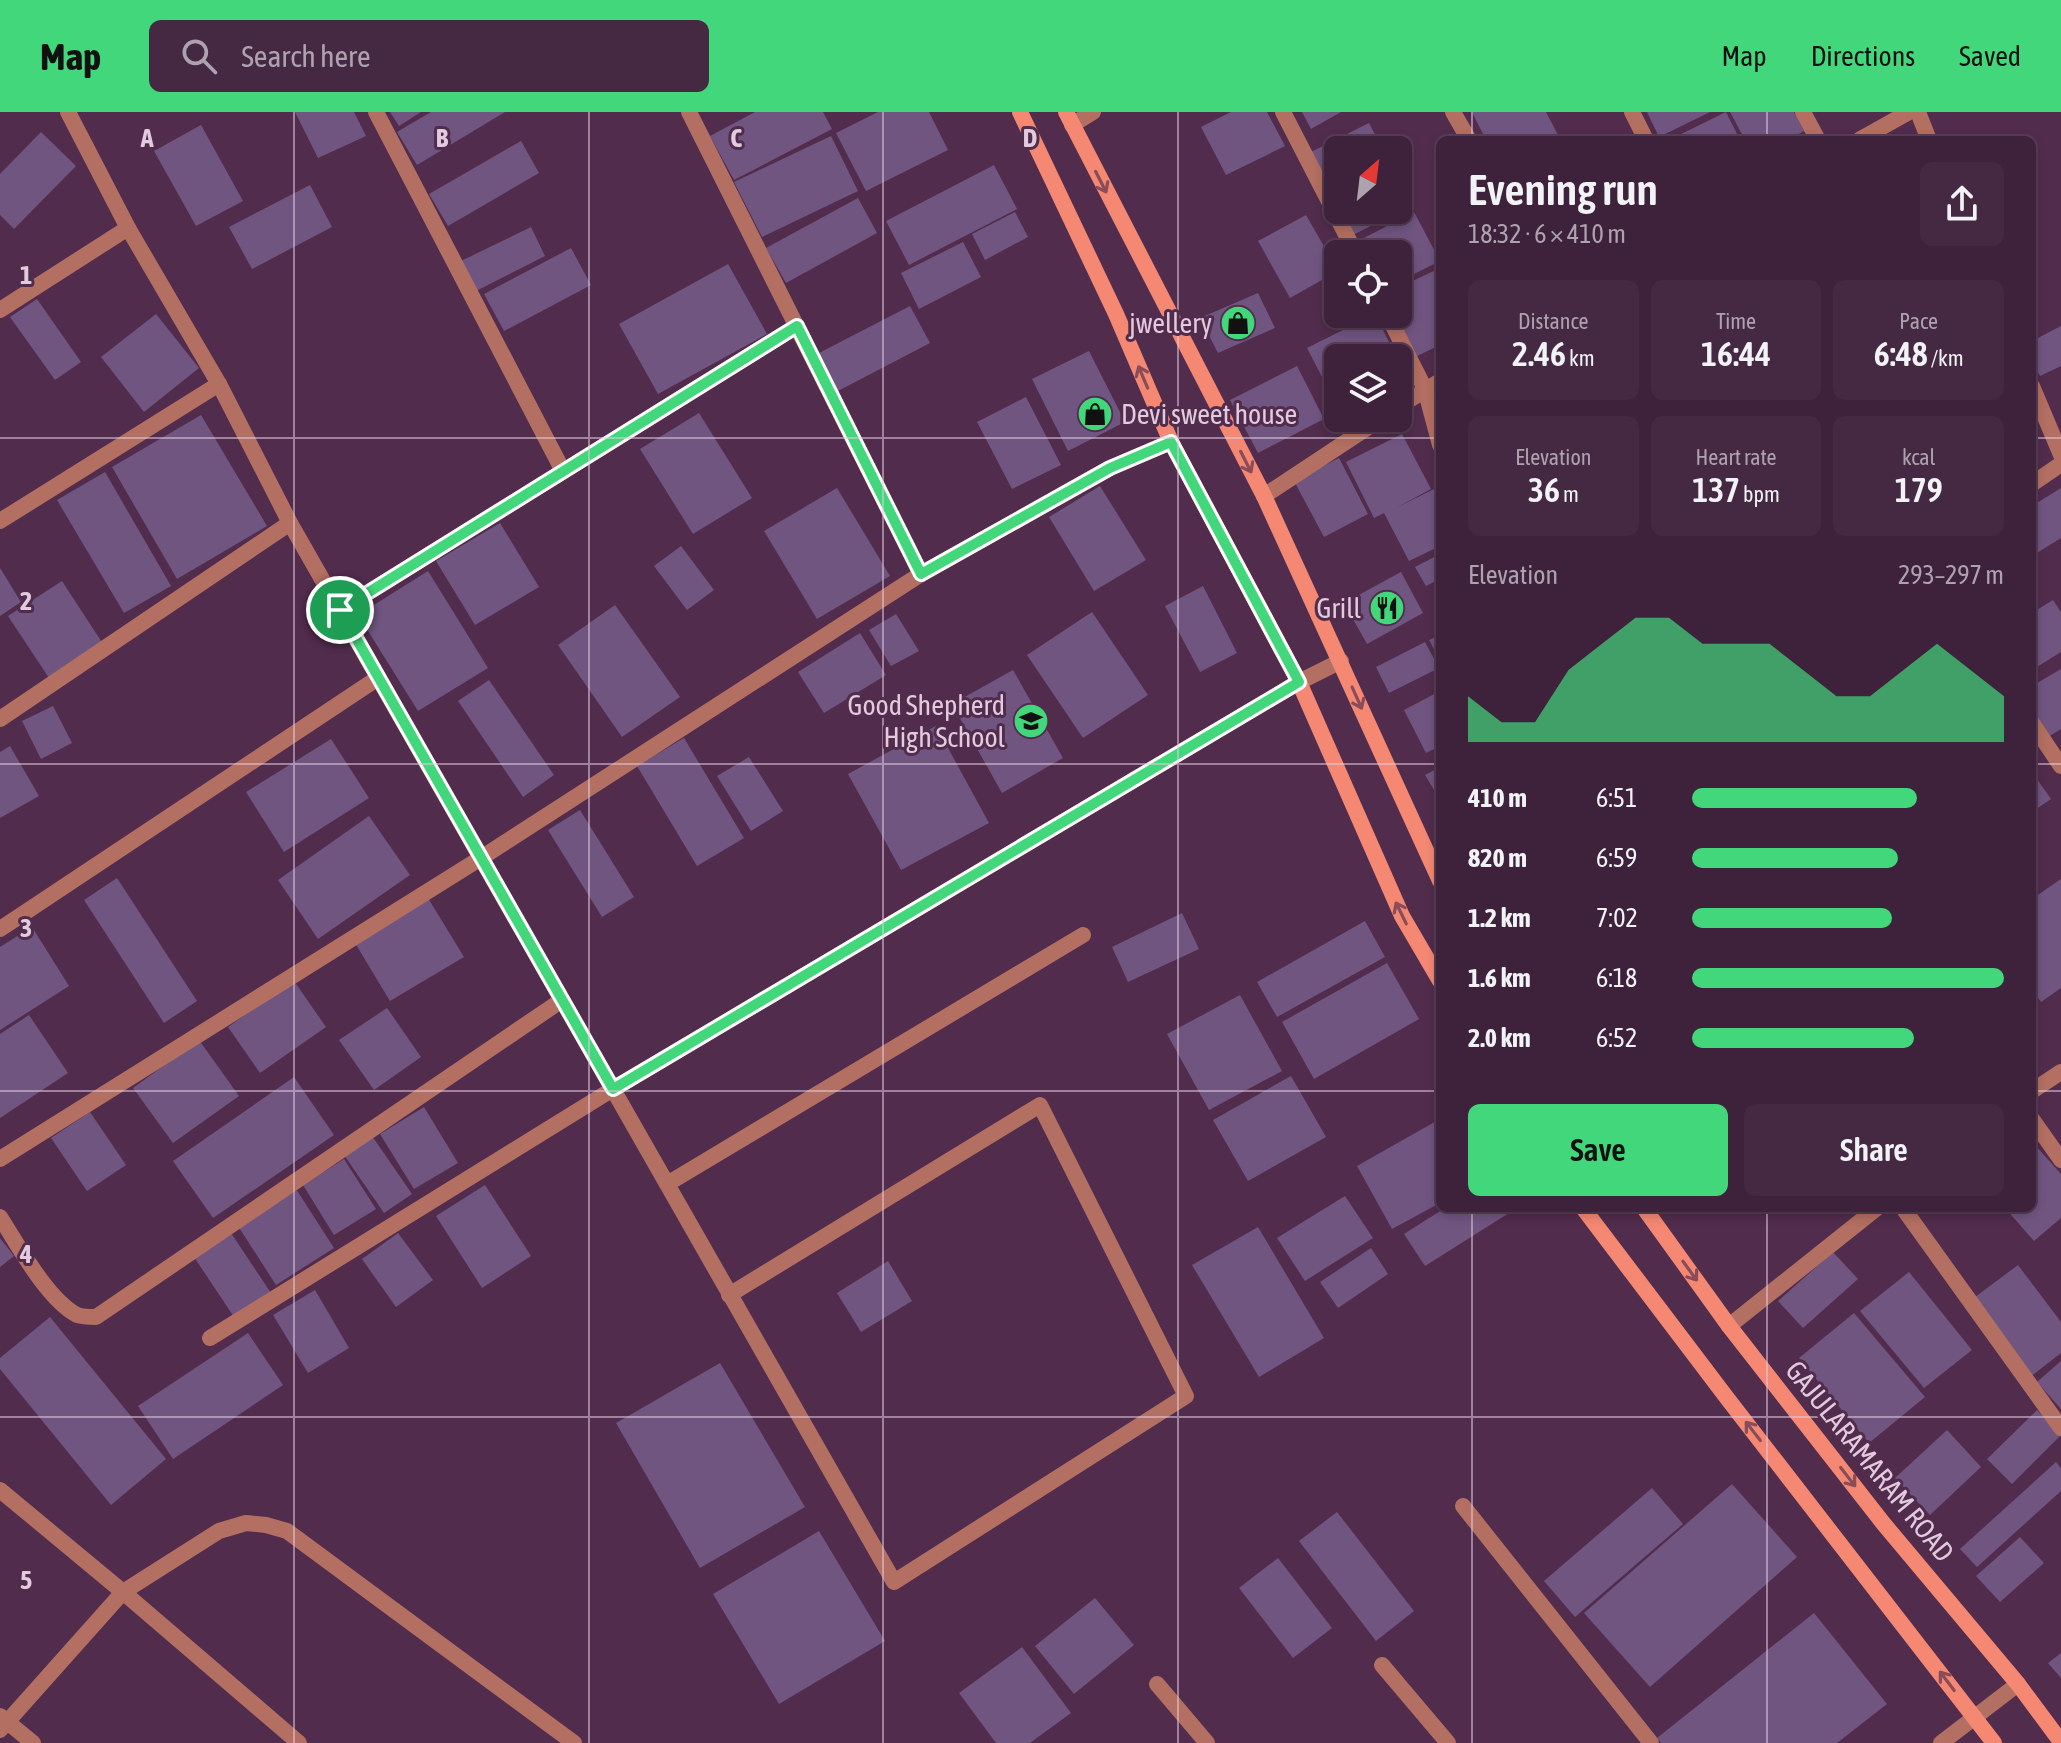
<!DOCTYPE html>
<meta charset="utf-8">
<style>
body{margin:0;font-family:"Asap Condensed",sans-serif;background:#452942;color:#f1f3f6;height:100vh;display:flex;flex-direction:column;font-size:30px;white-space:nowrap}
*{box-sizing:border-box;margin:0}
p{font-size:26px;color:#ada3af}
.icon{flex:none;width:44px;height:44px;fill:none;stroke:currentColor;stroke-width:2;stroke-linecap:round;stroke-linejoin:round}
.map{position:relative;flex:1;overflow:hidden}
.sheet{position:absolute;left:1436px;top:24px;width:600px;height:1076px;display:flex;flex-direction:column;background:#3e213a;border-radius:12px;box-shadow:0 4px 12px #0003,0 0 0 2px #573e54}
.sheet>*{flex:none}
.needle{width:52px;rotate:28deg}
.fabs{position:absolute;left:1324px;top:24px;display:grid;gap:16px}
.fabs a{display:grid;place-items:center;width:88px;height:88px;border-radius:12px;background:#3e213a;box-shadow:0 4px 12px #0003,0 0 0 2px #573e54;font-size:40px}
.pin{position:absolute;display:grid;place-items:center;width:68px;height:68px;color:#fff;margin:-34px;border:4px solid #fff;border-radius:50%;box-shadow:0 2px 8px #0007}
.round{display:grid;place-items:center;flex:none;width:84px;height:84px;border-radius:12px;background:#452942}
.head{display:flex;align-items:center;justify-content:space-between;height:136px;padding:0 32px}
h1{font-size:44px;font-weight:600;line-height:60px}
.metrics{display:grid;grid-template-columns:repeat(3,1fr);gap:12px;height:136px;padding:8px 32px}
.metrics div{display:grid;align-content:center;border-radius:12px;background:#452942;text-align:center}
.metrics b{font-size:34px;font-weight:600}
.metrics small{font-size:22px;font-weight:400}
.metrics p{font-size:22px}
.chart{height:224px;padding:16px 32px}
.chart p{display:flex;justify-content:space-between}
.chart svg{width:100%;height:144px;margin-top:8px;fill:#42d77b;opacity:.7}
.button{display:flex;gap:16px;margin-top:auto;padding:16px 32px}
.button a{flex:1;height:92px;border-radius:12px;background:#42d77b;color:#111;font-size:32px;font-weight:600;line-height:92px;text-align:center}
.button a+a{background:#452942;color:#f1f3f6}
ul{padding:0 32px;list-style:none;font-size:26px}
li{display:grid;grid-template-columns:128px 96px 1fr;align-items:center;height:60px}
li i{height:20px;border-radius:10px;background:#42d77b}
header{display:flex;align-items:center;gap:48px;box-sizing:border-box;height:112px;padding:0 40px;background:#42d77b;color:#111}
header strong{font-size:38px}
nav{display:flex;gap:44px;margin-inline-start:auto;font-size:28px}
.search{width:560px;height:72px;background:#452942;display:flex;align-items:center;gap:20px;box-sizing:border-box;padding:0 28px;border-radius:12px;color:#ada3af;font-size:30px}
.map>svg:first-child{display:block}
.building{fill:#705580}
.lines{fill:none;stroke-linecap:round;stroke-linejoin:round}
.minor{stroke:#b36f61;stroke-width:16}
.secondary{stroke:#f48873;stroke-width:16}
.oneway{stroke:#8b4c5a}
.route-casing{stroke:#fff;stroke-width:16}
.route{stroke:#42d77b;stroke-width:10}
.grid{fill:none;stroke:#e2cbde;stroke-width:2;stroke-opacity:0.55}
.labels{text-anchor:middle;stroke-width:6;stroke-linejoin:round;paint-order:stroke}
.poi-label{font-size:28px;fill:#e2cbde;stroke:#522c4d;text-anchor:end}
.street-label{font-size:28px;fill:#e2cbde;stroke:#522c4d}
.grid-label{font-size:26px;text-anchor:middle;font-weight:bold;fill:#e2cbde;stroke:#522c4d;stroke-width:6;stroke-linejoin:round;paint-order:stroke}
</style>
<header>
<strong>Map</strong>
<div class="search"><svg class="icon" aria-label="search" viewBox="0 0 24 24"><circle cx="10" cy="10" r="6"/><path d="M15 15l6 6"/></svg>Search here</div>
<nav><a>Map</a><a>Directions</a><a>Saved</a></nav>
</header>
<div class="map">
<svg width="2061" height="1631" viewBox="0 0 2061 1631">
<rect width="100%" height="100%" fill="#522c4d"/>
<!-- building -->
<g class="building">
<polygon points="295,0 354,0 366,24 318,46"/>
<polygon points="390,0 421,0 399,14"/>
<polygon points="431,0 505,0 417,53 397,20"/>
<polygon points="755,0 823,0 832,17 734,68 710,24"/>
<polygon points="878,0 929,0 948,38 866,79 836,21"/>
<polygon points="1231,0 1267,0 1285,34 1226,63 1201,15"/>
<polygon points="1302,0 1341,0 1311,17"/>
<polygon points="1472,0 1546,0 1559,25 1552,28 1486,28"/>
<polygon points="1647,0 1710,0 1659,25"/>
<polygon points="1726,0 1740,28 1669,28"/>
<polygon points="1730,0 1794,0 1804,19 1788,28 1745,28"/>
<polygon points="1369,11 1383,38 1338,38 1338,70 1326,76 1309,41"/>
<polygon points="201,13 243,89 196,114 154,39"/>
<polygon points="41,20 76,54 14,117 0,103 0,62"/>
<polygon points="831,24 858,79 762,125 734,70"/>
<polygon points="521,29 539,61 448,114 429,82"/>
<polygon points="994,53 1017,97 909,153 886,109"/>
<polygon points="310,73 332,115 252,157 229,115"/>
<polygon points="1398,80 1406,96 1351,124 1338,98 1398,98"/>
<polygon points="858,86 877,121 786,171 766,136"/>
<polygon points="1015,100 1028,125 985,148 972,122"/>
<polygon points="1414,100 1440,149 1398,170 1398,142 1370,142 1362,127"/>
<polygon points="1306,103 1338,159 1290,186 1258,129"/>
<polygon points="531,115 545,144 476,179 461,149"/>
<polygon points="963,130 981,165 919,197 901,161"/>
<polygon points="571,136 591,173 504,219 484,182"/>
<polygon points="728,152 767,222 658,282 619,212"/>
<polygon points="1438,157 1440,162 1440,233 1415,245 1395,202 1398,202 1398,176"/>
<polygon points="1258,181 1275,216 1218,241 1200,206"/>
<polygon points="37,187 81,250 55,268 10,205"/>
<polygon points="910,194 930,231 838,279 819,241"/>
<polygon points="156,202 199,256 144,300 101,245"/>
<polygon points="1375,202 1397,246 1338,246 1338,286 1334,288 1307,236"/>
<polygon points="2061,214 2061,254 2040,264 2032,249 2032,229"/>
<polygon points="1089,239 1125,310 1068,339 1032,267"/>
<polygon points="1297,254 1324,307 1258,341 1230,288"/>
<polygon points="1026,285 1061,353 1012,377 977,310"/>
<polygon points="699,301 752,386 693,422 640,337"/>
<polygon points="201,303 267,414 177,467 112,355"/>
<polygon points="1402,322 1431,377 1396,396 1440,374 1440,434 1409,449 1384,401 1374,406 1346,350"/>
<polygon points="1339,346 1368,402 1324,425 1294,369"/>
<polygon points="105,360 171,474 124,501 57,388"/>
<polygon points="1100,374 1146,448 1094,479 1049,405"/>
<polygon points="837,376 890,464 817,507 764,419"/>
<polygon points="2061,376 2061,426 2032,444 2032,394"/>
<polygon points="500,411 539,475 475,513 436,449"/>
<polygon points="681,434 714,478 687,498 654,454"/>
<polygon points="1440,442 1440,467 1426,474 1415,455"/>
<polygon points="0,456 21,490 0,504"/>
<polygon points="428,459 488,556 418,599 358,503"/>
<polygon points="1401,460 1423,501 1367,532 1344,491"/>
<polygon points="62,469 103,532 49,566 8,504"/>
<polygon points="1203,474 1237,541 1200,560 1165,494"/>
<polygon points="2053,488 2061,500 2061,540 2032,558 2032,501"/>
<polygon points="615,493 680,585 622,625 558,533"/>
<polygon points="1092,500 1148,583 1083,626 1027,543"/>
<polygon points="896,502 919,539 891,554 869,518"/>
<polygon points="860,521 886,563 824,601 798,560"/>
<polygon points="1440,523 1440,548 1429,528"/>
<polygon points="1425,530 1439,556 1389,581 1376,555"/>
<polygon points="2061,557 2061,617 2048,625 2032,599 2032,574"/>
<polygon points="1013,558 1063,646 1002,681 952,592"/>
<polygon points="489,568 554,663 523,685 458,589"/>
<polygon points="1440,579 1440,634 1426,641 1404,598"/>
<polygon points="53,594 72,631 41,647 22,609"/>
<polygon points="936,614 989,711 901,758 848,662"/>
<polygon points="684,626 744,726 697,754 637,654"/>
<polygon points="331,627 369,686 284,740 246,680"/>
<polygon points="10,634 39,684 0,706 0,640"/>
<polygon points="749,645 783,699 751,719 717,664"/>
<polygon points="1440,655 1440,688 1425,663"/>
<polygon points="2032,660 2051,687 2032,700"/>
<polygon points="580,698 634,785 602,805 548,718"/>
<polygon points="369,704 410,763 318,827 278,768"/>
<polygon points="117,766 197,889 164,911 84,788"/>
<polygon points="2061,767 2061,876 2041,890 2032,878 2032,787"/>
<polygon points="428,786 464,845 390,889 355,831"/>
<polygon points="1182,801 1199,837 1128,870 1112,835"/>
<polygon points="1365,809 1385,845 1277,905 1257,870"/>
<polygon points="32,815 69,874 0,918 0,835"/>
<polygon points="1387,851 1419,907 1314,967 1282,910"/>
<polygon points="294,869 326,915 260,961 228,915"/>
<polygon points="1240,883 1282,959 1209,998 1167,922"/>
<polygon points="387,896 421,945 374,978 339,928"/>
<polygon points="29,903 68,961 0,1006 0,922"/>
<polygon points="199,928 239,984 173,1031 133,976"/>
<polygon points="1291,964 1326,1025 1248,1069 1213,1008"/>
<polygon points="294,965 334,1023 213,1106 173,1049"/>
<polygon points="424,995 458,1051 414,1077 380,1022"/>
<polygon points="90,1000 126,1053 87,1079 51,1026"/>
<polygon points="1440,1007 1440,1091 1392,1117 1357,1054"/>
<polygon points="372,1024 412,1082 384,1101 344,1043"/>
<polygon points="2035,1033 2061,1062 2061,1106 2034,1129 2005,1096 2032,1096 2032,1035"/>
<polygon points="344,1047 376,1097 334,1123 303,1073"/>
<polygon points="485,1073 531,1144 482,1176 436,1104"/>
<polygon points="296,1077 334,1136 276,1173 238,1114"/>
<polygon points="1345,1084 1373,1126 1305,1169 1277,1126"/>
<polygon points="1445,1096 1517,1096 1425,1154 1404,1122"/>
<polygon points="1258,1115 1324,1226 1259,1265 1192,1153"/>
<polygon points="231,1121 271,1181 234,1205 194,1145"/>
<polygon points="398,1121 433,1168 396,1195 362,1147"/>
<polygon points="0,1126 14,1144 0,1155"/>
<polygon points="1371,1136 1388,1162 1338,1196 1320,1170"/>
<polygon points="1833,1140 1858,1167 1803,1216 1778,1189"/>
<polygon points="888,1149 912,1189 861,1220 837,1181"/>
<polygon points="2018,1153 2061,1210 2061,1241 2030,1265 1971,1188"/>
<polygon points="1909,1160 1972,1238 1924,1276 1860,1199"/>
<polygon points="315,1178 349,1236 308,1261 273,1203"/>
<polygon points="1854,1201 1925,1285 1869,1331 1799,1246"/>
<polygon points="50,1205 166,1347 111,1393 0,1257 0,1246"/>
<polygon points="248,1221 283,1273 173,1347 138,1294"/>
<polygon points="2061,1249 2061,1297 2037,1270"/>
<polygon points="720,1251 805,1395 700,1456 616,1311"/>
<polygon points="2037,1298 2061,1323 2012,1372 1987,1347"/>
<polygon points="1947,1318 1981,1355 1930,1403 1895,1366"/>
<polygon points="2056,1350 2061,1356 2061,1379 1977,1455 1960,1437"/>
<polygon points="1732,1372 1797,1445 1650,1575 1584,1501"/>
<polygon points="1652,1376 1683,1412 1575,1505 1544,1469"/>
<polygon points="1337,1400 1414,1499 1376,1529 1299,1429"/>
<polygon points="819,1419 885,1529 779,1592 713,1482"/>
<polygon points="2020,1425 2044,1451 2000,1490 1976,1464"/>
<polygon points="1278,1446 1332,1516 1293,1546 1239,1476"/>
<polygon points="1095,1486 1134,1533 1074,1582 1035,1534"/>
<polygon points="1814,1501 1887,1592 1837,1631 1661,1631 1657,1626"/>
<polygon points="1022,1535 1071,1601 1030,1631 996,1631 959,1581"/>
<polygon points="2061,1541 2061,1566 2048,1551"/>
</g>
<g class="lines">
<!-- minor -->
<g class="minor">
<polyline points="68,0 128,116 219,272 290,411 894,1470 1186,1284 1040,993 729,1183"/>
<polyline points="376,0 563,359"/>
<polyline points="689,0 921,462"/>
<polyline points="1283,0 1356,142"/>
<polyline points="1453,0 1469,28"/>
<polyline points="1632,0 1646,28"/>
<polyline points="1803,0 1818,28"/>
<polyline points="1918,0 1929,28"/>
<polyline points="1072,13 1093,0"/>
<polyline points="1859,28 1909,0"/>
<polyline points="0,198 128,116"/>
<polyline points="1387,202 1425,277 1440,333"/>
<polyline points="2032,274 2061,343"/>
<polyline points="1398,295 1440,269"/>
<polyline points="2032,372 2061,352"/>
<polyline points="1264,384 1382,306"/>
<polyline points="0,409 219,272"/>
<polyline points="340,498 797,214"/>
<polyline points="0,607 290,411"/>
<polyline points="2032,611 2061,654"/>
<polyline points="0,817 378,566"/>
<polyline points="2032,979 2061,960"/>
<polyline points="2032,1007 2061,1048"/>
<polyline points="0,1047 481,746 921,462 1110,356 1171,330"/>
<polyline points="667,1072 1083,823"/>
<polyline points="1903,1096 2061,1316"/>
<path d="M0,1105c18,28 47,82 77,98 6,2 13,2 19,2l466,-317"/>
<polyline points="1729,1214 1877,1096"/>
<polyline points="210,1226 613,977 1299,570 1341,549"/>
<polyline points="0,1378 123,1480 299,1631"/>
<polyline points="1463,1394 1651,1631"/>
<polyline points="1382,1553 1448,1631"/>
<polyline points="1157,1572 1207,1631"/>
<polyline points="0,1604 33,1631"/>
<polyline points="0,1618 123,1480 219,1419 246,1411 266,1413 287,1419 574,1631"/>
<polyline points="1941,1631 2018,1572"/>
</g>
<!-- secondary -->
<g class="secondary">
<polyline points="1020,0 1116,202 1171,330 1299,570 1402,804 1440,869"/>
<polyline points="1066,0 1264,384 1440,769"/>
<polyline points="1583,1096 1727,1286 1994,1631"/>
<polyline points="1644,1096 1729,1214 1883,1411 2018,1572 2061,1630"/>
</g>
</g>
<!-- one-way arrows -->
<defs><path id="oneway-shaft" d="M-6 0H5M1.5-3L5.5 0L1.5 3" fill="none" stroke-width="1.6" stroke-linecap="round" stroke-linejoin="round" transform="scale(2)"/></defs>
<g class="oneway">
<use href="#oneway-shaft" transform="translate(1101 70) rotate(63)"/>
<use href="#oneway-shaft" transform="translate(1143 265) rotate(-113)"/>
<use href="#oneway-shaft" transform="translate(1246 350) rotate(63)"/>
<use href="#oneway-shaft" transform="translate(1357 586) rotate(66)"/>
<use href="#oneway-shaft" transform="translate(1401 801) rotate(-116)"/>
<use href="#oneway-shaft" transform="translate(1690 1159) rotate(54)"/>
<use href="#oneway-shaft" transform="translate(1753 1319) rotate(-128)"/>
<use href="#oneway-shaft" transform="translate(1848 1365) rotate(52)"/>
<use href="#oneway-shaft" transform="translate(1947 1569) rotate(-127)"/>
</g>
<g class="lines">
<defs>
<polygon id="route" points="797,214 921,462 1110,356 1171,330 1299,570 613,977 340,498"/>
</defs>
<!-- route casing -->
<use href="#route" class="route-casing"/>
<!-- route -->
<use href="#route" class="route"/>
</g>
<!-- grid -->
<path class="grid" d="M294,0v1631M589,0v1631M883,0v1631M1178,0v1631M1472,0v28M1767,0v28M0,326h1440M2032,326h29M0,652h1440M2032,652h29M0,979h1440M2032,979h29M1472,1096v535M1767,1096v535M0,1305h2061"/>
<!-- icons -->
<defs>
<symbol id="shop-disc" viewBox="-11 -11 22 22"><circle r="9.5" fill="#42d77b" stroke="#522c4d"/><path d="M-5-2.5h2.3a2.7 3.5 0 0 1 5.4 0H5L5.5 6h-11ZM-1.5-2.5h3a1.5 2.3 0 0 0-3 0Z" fill="#111"/></symbol>
<symbol id="restaurant-disc" viewBox="-11 -11 22 22"><circle r="9.5" fill="#42d77b" stroke="#522c4d"/><path d="M-5-6h1v4h1v-4h1v4h1v-4h1v5L-1.5 .5V6h-2V.5L-5-1ZM5-6V6H3V1.5H1.5Q1.5-4 5-6Z" fill="#111"/></symbol>
<symbol id="school-disc" viewBox="-11 -11 22 22"><circle r="9.5" fill="#42d77b" stroke="#522c4d"/><path d="M0-5L7-2L0 1L-7-2ZM-4 1L0 2.5L4 1V4Q0 6-4 4Z" fill="#111"/></symbol>
</defs>
<g fill-rule="evenodd">
<use href="#shop-disc" x="1218" y="191" width="40" height="40"/>
<use href="#shop-disc" x="1075" y="282" width="40" height="40"/>
<use href="#restaurant-disc" x="1367" y="476" width="40" height="40"/>
<use href="#school-disc" x="1011" y="589" width="40" height="40"/>
</g>
<g class="labels">
<!-- poi labels -->
<g class="poi-label">
<text x="1212" y="221">jwellery</text>
<text x="1121" y="312" text-anchor="start">Devi sweet house</text>
<text x="1361" y="506">Grill</text>
<text x="1005" y="603">Good Shepherd<tspan x="1005" dy="32">High School</tspan></text>
</g>
<!-- street labels -->
<g class="street-label">
<text transform="translate(1870 1349) rotate(51)" y="10">GAJULARAMARAM ROAD</text>
</g>
</g>
<g class="grid-label">
<text x="147" y="35">A</text>
<text x="442" y="35">B</text>
<text x="736" y="35">C</text>
<text x="1030" y="35">D</text>
<text x="26" y="172">1</text>
<text x="26" y="498">2</text>
<text x="26" y="825">3</text>
<text x="26" y="1151">4</text>
<text x="26" y="1477">5</text>
</g>
</svg>
<div class="fabs">
<a><svg class="needle" viewBox="-14 -14 28 28"><path d="M0-13l5 13h-10z" fill="#e53935"/><path d="M0 13l5-13h-10z" fill="#ada3af"/></svg></a>
<a><svg class="icon" aria-label="locate" viewBox="0 0 24 24"><circle cx="12" cy="12" r="6"/><path d="M12 2v4M12 18v4M2 12h4M18 12h4"/></svg></a>
<a><svg class="icon" aria-label="layers" viewBox="0 0 24 24"><path d="M12 4l9 5-9 5-9-5zM3 14l9 5 9-5"/></svg></a>
</div>
<div class="pin" style="left:340px;top:498px;background:#1e9e55"><svg class="icon" aria-label="arrive" viewBox="0 0 24 24"><path d="M6 21V4h12l-3 4 3 4H6"/></svg></div>
<section class="sheet">
<div class="head"><div><h1>Evening run</h1><p>18:32 · 6 × 410 m</p></div><a class="round"><svg class="icon" aria-label="share" viewBox="0 0 24 24"><path d="M12 15V3M7 8l5-5 5 5M5 13v7h14v-7"/></svg></a></div>
<div class="metrics">
<div><p>Distance</p><b>2.46<small> km</small></b></div>
<div><p>Time</p><b>16:44</b></div>
<div><p>Pace</p><b>6:48<small> /km</small></b></div>
</div>
<div class="metrics">
<div><p>Elevation</p><b>36<small> m</small></b></div>
<div><p>Heart rate</p><b>137<small> bpm</small></b></div>
<div><p>kcal</p><b>179</b></div>
</div>
<div class="chart"><p><span>Elevation</span>293–297 m</p>
<svg viewBox="0 0 160 44" preserveAspectRatio="none"><path d="M0 44V30L10 38L20 38L30 22L40 14L50 6L60 6L70 14L80 14L90 14L100 22L110 30L120 30L130 22L140 14L150 22L160 30V44z"/></svg>
</div>
<ul>
<li><b>410 m</b>6:51<i style="width:72%"></i></li>
<li><b>820 m</b>6:59<i style="width:66%"></i></li>
<li><b>1.2 km</b>7:02<i style="width:64%"></i></li>
<li><b>1.6 km</b>6:18<i style="width:100%"></i></li>
<li><b>2.0 km</b>6:52<i style="width:71%"></i></li>
</ul>
<div class="button"><a>Save</a><a>Share</a></div>
</section>
</div>
